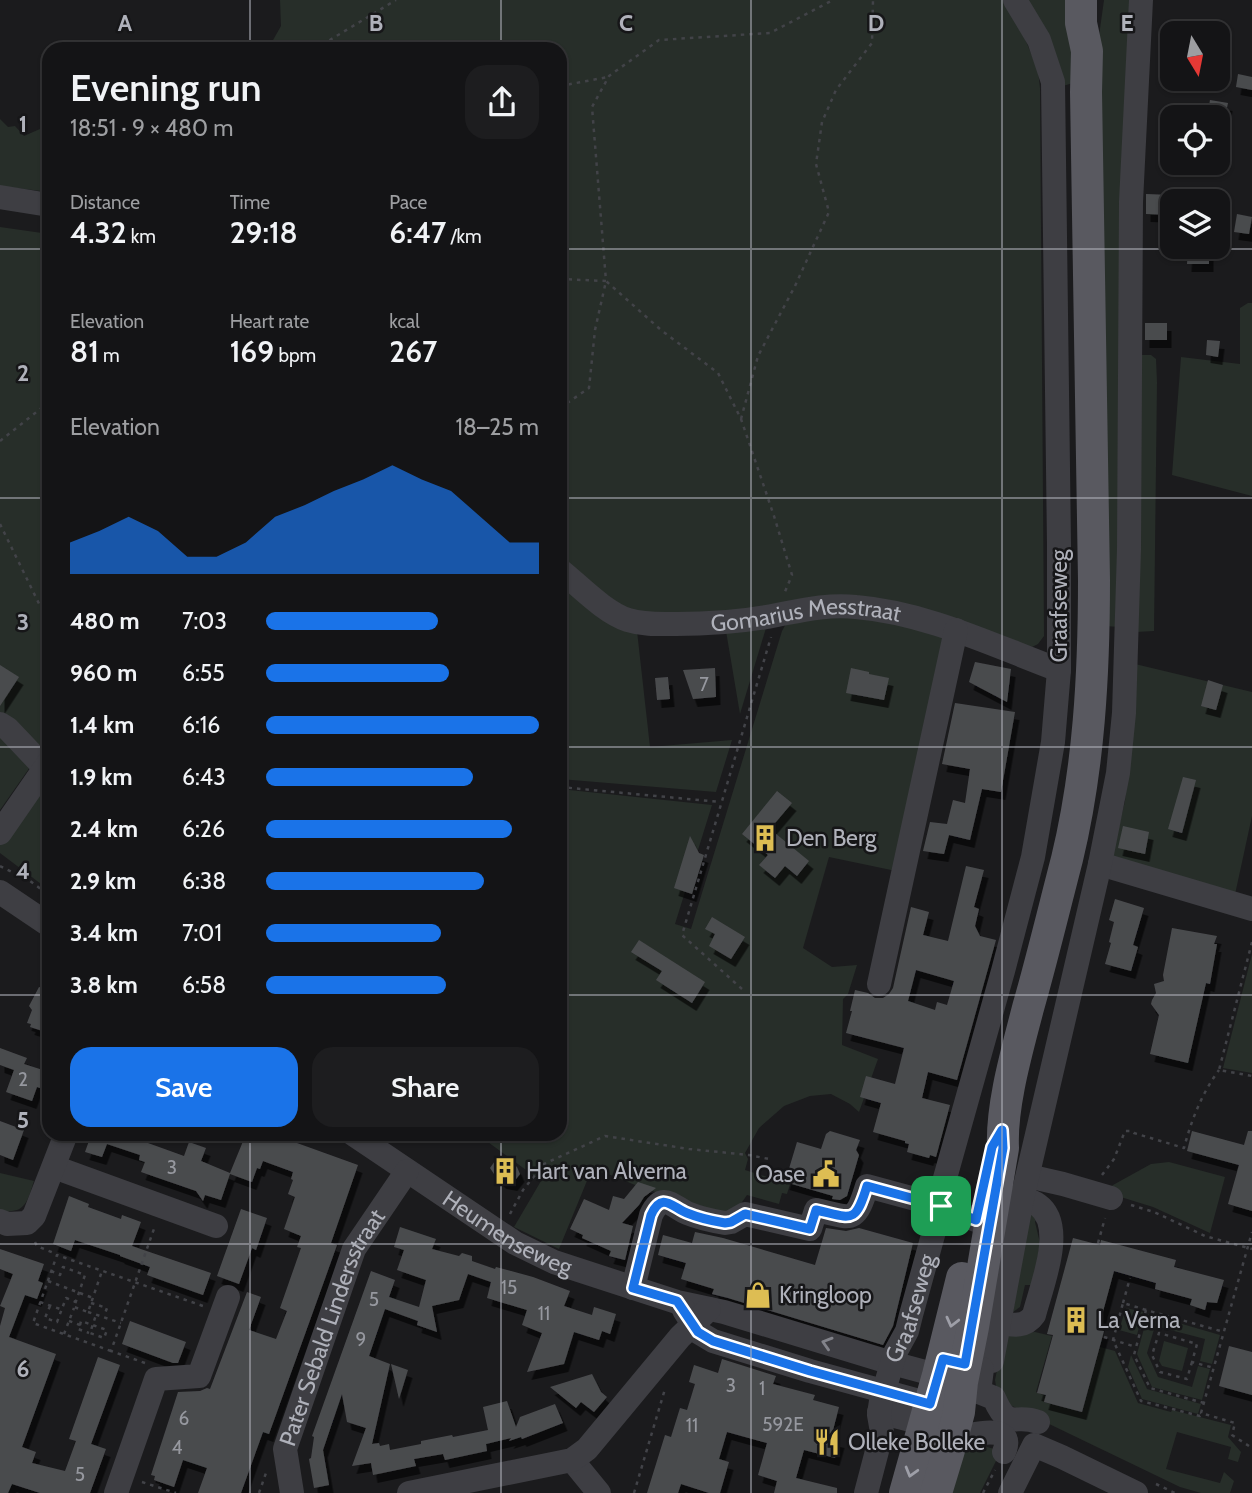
<!DOCTYPE html>
<meta charset="utf-8">
<style>
body{margin:0;font-family:Cabin,sans-serif;background:#1d1d1f;color:#f1f3f6;height:100vh;display:flex;flex-direction:column;font-size:26px;white-space:nowrap}
*{box-sizing:border-box;margin:0}
p{font-size:23px;color:#9d9ea1}
.icon{flex:none;width:38px;height:38px;fill:none;stroke:currentColor;stroke-width:2;stroke-linecap:round;stroke-linejoin:round}
.map{position:relative;flex:1;overflow:hidden}
.sheet{position:absolute;left:42px;top:42px;width:525px;height:1099px;display:flex;flex-direction:column;background:#141416;border-radius:21px;box-shadow:0 2px 5px #0004,0 0 0 2px #333335}
.sheet>*{flex:none}
.needle{width:46px;rotate:170deg}
.tools{position:absolute;left:1160px;top:21px;display:grid;gap:14px}
.tools a{display:grid;place-items:center;width:70px;height:70px;border-radius:14px;background:#141416;box-shadow:0 2px 5px #0004,0 0 0 2px #333335;font-size:35px}
.pin{position:absolute;display:grid;place-items:center;width:60px;height:60px;color:#fff;margin:-30px;border-radius:14px;box-shadow:0 4px 10px #0006}
.round{display:grid;place-items:center;flex:none;width:74px;height:74px;border-radius:21px;background:#1d1d1f}
.summary{display:flex;align-items:center;justify-content:space-between;height:119px;padding:0 28px}
h1{font-size:38px;font-weight:600;line-height:52px}
.stats{display:grid;grid-template-columns:repeat(3,1fr);gap:10px;height:119px;padding:7px 28px}
.stats div{display:grid;align-content:center}
.stats b{font-size:30px;font-weight:600}
.stats small{font-size:19px;font-weight:400}
.stats p{font-size:19px}
.chart{height:196px;padding:14px 28px}
.chart p{display:flex;justify-content:space-between}
.chart svg{width:100%;height:126px;margin-top:7px;fill:#1a73e8;opacity:.7}
.primary-button{display:flex;gap:14px;margin-top:auto;padding:14px 28px}
.primary-button a{flex:1;height:80px;border-radius:21px;background:#1a73e8;color:#fff;font-size:28px;font-weight:600;line-height:80px;text-align:center}
.primary-button a+a{background:#1d1d1f;color:#f1f3f6}
ul{padding:0 28px;list-style:none;font-size:23px}
li{display:grid;grid-template-columns:112px 84px 1fr;align-items:center;height:52px}
li i{height:18px;border-radius:9px;background:#1a73e8}
.map>svg:first-child{display:block}
.green{fill:#272e29}
.building{fill:#4a4b4e;fill-rule:evenodd;filter:url(#shadow)}
.lines{fill:none;stroke-linecap:round;stroke-linejoin:round}
.path{stroke:#424348;stroke-width:2.5;stroke-dasharray:3.5 5;stroke-linecap:butt}
.minor{stroke:#3e3e43;stroke-width:24}
.major{stroke:#595960;stroke-width:32}
.oneway{stroke:#9e9fa8}
.oneway2{stroke:#82838a}
.route-casing{stroke:#fff;stroke-width:14}
.route{stroke:#1a73e8;stroke-width:9}
.grid{fill:none;stroke:#afb1ba;stroke-width:2;stroke-opacity:0.55}
.labels{text-anchor:middle;stroke-width:5;stroke-linejoin:round;paint-order:stroke}
.number-label{font-size:19px;fill:#96989f}
.street-label{font-size:23px;fill:#afb1ba;stroke:#161618}
.poi-label{font-size:23px;fill:#afb1ba;stroke:#161618;text-anchor:start}
.grid-label{font-size:23px;text-anchor:middle;font-weight:bold;fill:#afb1ba;stroke:#161618;stroke-width:5;stroke-linejoin:round;paint-order:stroke}
</style>
<div class="map">
<svg width="1252" height="1493" viewBox="0 0 1252 1493">
<defs>
<filter id="shadow"><feDropShadow dx="4.5" dy="8" stdDeviation="0" flood-color="#0009"/></filter>
</defs>
<rect width="100%" height="100%" fill="#1b1b1d"/>
<!-- green -->
<g class="green">
<polygon points="280,0 1006,0 1023,34 1038,70 1040,88 1044,636 1038,644 1032,647 938,618 737,613 631,613 560,560 560,49 268,49 281,26"/>
<polygon points="1025,0 1075,0 1076,82 1063,86"/>
<polygon points="1104,0 1135,0 1119,627 1105,626 1098,43"/>
<polygon points="0,119 8,127 15,126 24,136 49,125 49,192 0,186"/>
<polygon points="0,227 49,234 49,740 0,810"/>
<polygon points="1248,303 1252,303 1252,496 1172,475 1181,357 1240,364 1240,308"/>
<polygon points="1137,355 1151,355 1156,359 1157,382 1154,631 1136,632"/>
<polygon points="560,579 637,631 650,747 732,740 716,792 560,779"/>
<path d="M844,613l101,22 -49,236 -67,-14 -26,91 29,19 25,-2 -9,29 -5,5 -1,46 36,14 -19,53 -9,-8 -19,-10 -21,2 -26,10 -25,22 -14,25 3,6 -3,11 45,14 -3,10 -5,-1 -3,11 -32,-9 -14,20c-30,-8 -60,-17 -90,-27 -15,-5 -36,-17 -52,-17l-32,78 -45,-22 27,-46 -64,-47h83v-345l152,16 -37,119 16,5 91,-298 5,-9z"/>
<polygon points="766,628 740,714 726,631"/>
<polygon points="1135,664 1252,692 1252,816 1234,899 1110,863 1125,801"/>
<polygon points="49,772 49,890 0,853 0,844"/>
<polygon points="1252,954 1252,1073 1223,1068"/>
<polygon points="1169,1162 1225,1177 1210,1233 1153,1207 1111,1194 1110,1188 1113,1185 1151,1164"/>
<path d="M0,1173l34,8c-4,11 -6,25 -17,29 -7,2 -11,1 -17,4z"/>
<polygon points="1028,1213 1037,1217 1035,1222 1040,1243 1033,1285 1025,1285 1020,1307 1013,1312"/>
<polygon points="1126,1308 1143,1312 1137,1335 1119,1330"/>
<polygon points="1148,1314 1220,1335 1212,1364 1200,1361 1205,1339 1155,1326 1147,1353 1158,1377 1192,1387 1198,1366 1210,1369 1202,1400 1152,1387 1137,1354"/>
<polygon points="1035,1332 1052,1336 1036,1392 1046,1396 1044,1402 1082,1412 1100,1347 1115,1351 1138,1403 1171,1412 1172,1410 1231,1425 1228,1437 1241,1452 1238,1462 1228,1459 1231,1447 1177,1432 1166,1469 1220,1483 1224,1472 1234,1481 1230,1493 1201,1493 1180,1487 1010,1405 996,1386 995,1380 1003,1341 1011,1334"/>
<polygon points="1164,1341 1188,1348 1182,1371 1162,1366 1159,1361"/>
<polygon points="1131,1355 1147,1389 1201,1404 1198,1414 1142,1399 1128,1367"/>
<polygon points="960,1439 1001,1451 980,1493 944,1493"/>
</g>
<!-- building -->
<g class="building">
<polygon points="1238,74 1252,77 1252,90 1236,87"/>
<polygon points="1210,100 1228,103 1225,117 1207,117"/>
<polygon points="1146,194 1172,195 1172,215 1146,214"/>
<polygon points="1237,214 1252,217 1249,234 1234,232"/>
<polygon points="1188,248 1209,248 1209,264 1187,264"/>
<rect x="1145" y="323" width="22" height="17"/>
<polygon points="1207,340 1220,341 1218,357 1206,355"/>
<polygon points="975,662 1011,669 1007,702 969,682"/>
<polygon points="0,665 19,677 0,706"/>
<polygon points="715,668 716,697 693,699 683,670"/>
<polygon points="851,668 869,672 869,674 889,678 884,700 846,693"/>
<polygon points="668,677 670,699 657,700 655,678"/>
<polygon points="1208,680 1223,685 1216,710 1201,706"/>
<polygon points="955,703 1015,712 1001,792 982,789 970,840 949,835 944,854 923,851 930,822 947,824 953,800 965,803 970,769 942,764"/>
<polygon points="1183,777 1196,780 1182,833 1168,829"/>
<polygon points="777,791 792,803 770,829 809,861 797,876 785,866 775,878 759,865 768,855 742,834"/>
<polygon points="1123,826 1149,832 1145,854 1118,848"/>
<polygon points="690,836 699,853 704,855 692,894 674,888"/>
<path d="M966,866l18,4 -10,37 5,2 -4,17 5,10 16,4 -39,140 -29,-8 -6,26 28,7 -14,52 -6,-2 -1,3 -22,-6 2,-8 -4,-1v-2l-32,-9 8,-29 -21,-6 6,-21 29,8 9,-36 -58,-15 6,-22h-2l5,-21 13,3 7,5h8l6,-4 4,-6 18,-81 18,5 -6,23 25,6zM916,970l38,11 -7,24 -10,-3 -2,8 -27,-9z"/>
<polygon points="1115,899 1144,908 1133,945 1138,947 1131,971 1105,964 1111,943 1109,942 1114,922 1109,920"/>
<polygon points="712,917 745,937 731,959 709,946 715,934 705,929"/>
<polygon points="1172,928 1217,936 1214,944 1217,944 1210,984 1206,983 1188,1063 1150,1054 1159,1015 1151,1004 1152,1000 1156,993 1154,984 1164,981 1163,975"/>
<polygon points="639,940 705,982 692,1003 656,980 662,971 631,952"/>
<polygon points="39,987 49,990 49,1033 30,1027 31,1024 27,1023 32,1010 29,1006"/>
<polygon points="0,1048 27,1058 24,1064 46,1071 40,1088 37,1087 32,1101 6,1092 14,1070 0,1065"/>
<polygon points="0,1121 24,1130 13,1160 0,1155"/>
<polygon points="830,1131 860,1140 856,1150 859,1155 847,1196 840,1200 832,1199 833,1196 785,1182 797,1142 821,1149 826,1134"/>
<polygon points="1192,1131 1244,1145 1248,1131 1252,1131 1252,1211 1228,1204 1239,1165 1187,1151"/>
<polygon points="86,1134 123,1134 184,1156 189,1142 206,1148 201,1161 230,1173 246,1134 272,1134 358,1165 331,1243 337,1245 327,1273 269,1434 263,1432 241,1493 198,1493 207,1468 183,1460 174,1487 154,1480 155,1476 151,1475 178,1392 200,1391 207,1388 210,1389 247,1292 261,1297 249,1330 276,1339 287,1311 280,1308 301,1248 297,1247 301,1236 284,1229 295,1197 288,1194 293,1180 291,1179 293,1172 263,1161 260,1169 257,1168 252,1182 230,1174 221,1200 205,1195 203,1201 196,1191 141,1172 145,1162 139,1160 140,1155 107,1144 102,1157 85,1152 90,1138 85,1136"/>
<polygon points="497,1158 508,1160 517,1167 520,1174 513,1183 502,1181 494,1174 490,1168"/>
<polygon points="638,1182 656,1188 644,1197 639,1205 622,1223 633,1226 625,1260 609,1256 611,1251 582,1238 583,1235 570,1229 584,1199 609,1210 613,1196 624,1199"/>
<polygon points="69,1196 89,1204 88,1207 121,1219 122,1215 141,1222 132,1246 211,1273 203,1295 147,1275 150,1267 120,1256 120,1255 75,1240 71,1251 53,1244"/>
<polygon points="241,1209 267,1218 256,1250 252,1248 239,1284 217,1276"/>
<polygon points="400,1227 436,1239 432,1249 459,1256 462,1253 472,1256 472,1261 495,1269 496,1267 533,1277 570,1291 564,1306 592,1315 594,1307 616,1314 610,1334 602,1331 599,1340 574,1332 564,1364 527,1372 542,1333 522,1325 527,1310 487,1298 491,1282 468,1274 459,1300 432,1306 437,1332 417,1325 418,1321 385,1309 369,1356 390,1364 372,1444 379,1443 380,1446 389,1444 390,1450 421,1444 421,1441 452,1435 453,1437 488,1430 483,1407 507,1401 516,1427 520,1417 555,1404 563,1423 522,1439 521,1437 509,1441 511,1438 486,1444 487,1451 445,1460 443,1454 414,1459 416,1466 373,1475 371,1463 352,1466 366,1428 347,1422 342,1394 323,1450 329,1485 314,1488 309,1459 311,1458 314,1437 312,1436 371,1271 395,1280 389,1297 419,1307 426,1280 397,1270 404,1250 394,1247"/>
<polygon points="826,1228 846,1231 859,1228 913,1243 893,1326 883,1345 728,1298 712,1294 714,1289 681,1279 686,1263 658,1255 663,1235 692,1243 695,1232 723,1238 815,1265"/>
<polygon points="1073,1238 1100,1245 1101,1240 1176,1260 1174,1267 1224,1280 1217,1303 1207,1302 1205,1310 1190,1305 1192,1299 1155,1289 1156,1283 1114,1271 1098,1330 1104,1331 1082,1412 1044,1402 1046,1395 1037,1393 1053,1335 1047,1334"/>
<polygon points="0,1249 44,1264 38,1281 43,1283 37,1299 25,1295 9,1337 56,1354 22,1447 36,1452 32,1463 65,1471 76,1441 69,1439 98,1357 120,1365 91,1444 106,1449 90,1493 40,1493 12,1484 8,1493 0,1493 0,1326 5,1308 0,1306 13,1274 0,1269"/>
<polygon points="130,1321 186,1342 178,1363 173,1363 122,1344"/>
<polygon points="1229,1346 1252,1352 1252,1395 1219,1386"/>
<polygon points="722,1359 776,1376 773,1384 815,1395 813,1400 839,1407 831,1438 840,1440 835,1458 804,1450 796,1478 837,1488 837,1493 774,1493 777,1481 758,1475 767,1443 727,1432 719,1459 729,1462 720,1493 709,1493 681,1484 678,1493 647,1493 665,1435 671,1437 680,1408 687,1410 695,1384 689,1382 694,1365 718,1373"/>
<polygon points="391,1364 408,1370 399,1399"/>
<polygon points="592,1374 601,1392 607,1397 594,1412 581,1402 576,1408 550,1387"/>
</g>
<g class="lines">
<!-- path -->
<g class="path">
<polyline points="315,49 396,0"/>
<polyline points="560,86 608,77"/>
<polyline points="560,279 606,281 592,107 609,76 659,40 770,33 833,0"/>
<polyline points="49,360 49,369"/>
<polyline points="560,408 589,388 595,330 606,281 661,330 718,373 741,419 774,516 792,575 784,594"/>
<polyline points="741,419 758,356 795,286 829,212 816,164 822,122 836,90 872,43 873,0"/>
<polyline points="0,441 49,402"/>
<polyline points="0,524 49,624"/>
<polyline points="560,787 720,802"/>
<polyline points="0,866 30,881 49,895"/>
<polyline points="1252,942 1219,1070 1252,1076"/>
<polyline points="742,989 682,935 771,637"/>
<path d="M1102,1175l12,-16 11,-28h7l2,2 50,15c7,-27 18,-55 35,-78"/>
<polyline points="1131,1205 1154,1212 1205,1236 1252,1249"/>
<polyline points="510,1214 523,1190 544,1164 605,1136 689,1149 749,1155 769,1159"/>
<polyline points="35,1242 37,1246 56,1254"/>
<polyline points="1098,1243 1105,1218"/>
<polyline points="51,1271 60,1275 63,1267 85,1275 74,1307 88,1312 102,1271"/>
<polyline points="48,1281 93,1298"/>
<polyline points="40,1302 60,1309"/>
<polyline points="91,1303 107,1308 104,1316"/>
<polyline points="1123,1303 1130,1278"/>
<polyline points="50,1306 45,1318 57,1322 66,1298 76,1302"/>
<polyline points="1146,1310 1123,1303 1113,1340 1141,1401 1200,1416 1201,1414"/>
<polyline points="88,1312 121,1323"/>
<polyline points="69,1321 80,1325 78,1329 89,1333"/>
<polyline points="80,1325 81,1321 107,1330 104,1338 90,1333 96,1315"/>
<polyline points="64,1334 74,1308"/>
<polyline points="1104,1337 1136,1347"/>
<polyline points="111,1351 33,1323 57,1255 203,1306"/>
<polyline points="1192,1362 1187,1379 1160,1372 1152,1355 1159,1333 1197,1344 1192,1362 1214,1368"/>
<polyline points="145,1363 111,1351 155,1226"/>
<polyline points="1204,1403 1150,1388 1134,1355 1146,1310 1224,1332"/>
<polyline points="1249,1446 1232,1435 1235,1423 1201,1413 1252,1232"/>
<polyline points="142,1482 176,1493"/>
<polyline points="1156,1484 1175,1493"/>
<polyline points="259,1493 266,1473"/>
<polyline points="634,1493 665,1389"/>
<polyline points="983,1493 995,1470"/>
</g>
<!-- minor -->
<g class="minor">
<polyline points="0,197 49,205"/>
<path id="s1" d="M560,570c20,16 44,42 68,50 16,5 32,4 48,4 34,0 67,-2 101,-9 26,-5 51,-11 79,-8 71,6 136,38 203,63"/>
<polyline points="0,724 8,729 45,768"/>
<polyline points="0,833 49,762"/>
<polyline points="1100,864 1252,909"/>
<polyline points="0,892 49,925"/>
<polyline points="879,984 956,630"/>
<path id="s2" d="M353,1134l162,109 39,19 123,40 47,10 168,51 63,17"/>
<polyline points="54,1167 216,1226"/>
<polyline points="1028,1176 1063,1184 1111,1198"/>
<polyline points="0,1221 7,1224 27,1223 34,1216 66,1134"/>
<path d="M633,1288l18,-73c11,-24 21,-9 36,-2 12,5 26,8 38,10l6,-1 14,-8 65,15 6,-19c36,8 39,15 51,-24l74,20 35,14"/>
<polyline points="684,1310 698,1332 713,1341 810,1371 945,1408"/>
<path d="M999,1323c13,2 26,5 35,-8 7,-28 33,-89 4,-110 -9,-7 -21,-6 -32,-7"/>
<polyline points="992,1361 1022,1199 1100,864 1118,773 1124,713 1129,549 1131,202 1141,0"/>
<path d="M982,1369l-3,23 15,6c15,34 20,15 44,24"/>
<path d="M879,1412l92,23c13,-3 44,-8 33,17"/>
<polyline points="572,1460 599,1493"/>
<polyline points="116,1493 156,1379 199,1376 228,1297"/>
<path id="s3" d="M292,1493l-7,-44 69,-200 53,-78"/>
<polyline points="409,1493 572,1460 587,1449 680,1337 709,1309"/>
<path id="s4" d="M866,1493l16,-61 -3,-17 2,-14 14,-48 12,-22 4,-16 30,-109 -1,-10 63,-225 30,-114 20,-115 6,-72v-125l-6,-463 -14,-42 -24,-40"/>
<polyline points="1010,1493 1034,1445 1062,1457 1136,1493"/>
</g>
<!-- major -->
<g class="major">
<polyline points="905,1493 938,1375 962,1278"/>
<path d="M936,1493l13,-43 10,-38 3,-30 11,-55 30,-179c-2,-43 14,-97 25,-140 14,-49 26,-99 39,-149 22,-91 27,-185 27,-279l-8,-488 1,-41 -6,-28v-23"/>
</g>
</g>
<!-- one-way arrows -->
<defs><path id="oneway-chevron" d="M-2-3.5L2.5 0L-2 3.5" fill="none" stroke-width="1.6" stroke-linecap="round" stroke-linejoin="round" transform="scale(1.75)"/></defs>
<g class="oneway">
<use href="#oneway-chevron" transform="translate(952 1322) rotate(104)"/>
<use href="#oneway-chevron" transform="translate(911 1472) rotate(106)"/>
</g>
<use class="oneway2" href="#oneway-chevron" transform="translate(827 1343) rotate(-163)"/>
<g class="lines">
<defs>
<path id="route" d="M1002,1130l1,18 -38,216 -22,-5 -13,45 -120,-33 -97,-30 -15,-9 -21,-31 -44,-13 18,-73c11,-24 21,-8 36,-2 12,5 26,8 38,10l6,-1 14,-8 65,15 6,-19c36,8 39,15 51,-24l74,20 35,14 16,-73z"/>
</defs>
<!-- route casing -->
<use href="#route" class="route-casing"/>
<!-- route -->
<use href="#route" class="route"/>
</g>
<!-- grid -->
<path class="grid" d="M250,0v49M501,0v49M751,0v1493M1002,0v1493M0,249h49M560,249h692M0,498h49M560,498h692M0,747h49M560,747h692M0,995h49M560,995h692M250,1134v359M501,1134v359M0,1244h1252"/>
<!-- icons -->
<defs>
<symbol id="building-bare" viewBox="-9 -9 18 18"><path d="M-4-6H4V6H1V3H-1V6H-4ZM-2.5-4.3h1.7v1.8h-1.7ZM.8-4.3h1.7v1.8H.8ZM-2.5-1h1.7V.8h-1.7ZM.8-1h1.7V.8H.8Z" fill="#ddbd53" stroke="#161618" stroke-width="2.5" paint-order="stroke"/></symbol>
<symbol id="civic-bare" viewBox="-9 -9 18 18"><path d="M-.6-6.5H3V-4.5H.6V-3L4-1V1h2V6H-6V1h2V-1L-.6-3ZM-1.2 2.5V6h2.4V2.5Z" fill="#ddbd53" stroke="#161618" stroke-width="2.5" paint-order="stroke"/></symbol>
<symbol id="shop-bare" viewBox="-9 -9 18 18"><path d="M-5-2.5h2.3a2.7 3.5 0 0 1 5.4 0H5L5.5 6h-11ZM-1.5-2.5h3a1.5 2.3 0 0 0-3 0Z" fill="#ddbd53" stroke="#161618" stroke-width="2.5" paint-order="stroke"/></symbol>
<symbol id="restaurant-bare" viewBox="-9 -9 18 18"><path d="M-5-6h1v4h1v-4h1v4h1v-4h1v5L-1.5 .5V6h-2V.5L-5-1ZM5-6V6H3V1.5H1.5Q1.5-4 5-6Z" fill="#ddbd53" stroke="#161618" stroke-width="2.5" paint-order="stroke"/></symbol>
</defs>
<g fill-rule="evenodd">
<use href="#building-bare" x="746" y="819" width="38" height="38"/>
<use href="#building-bare" x="486" y="1152" width="38" height="38"/>
<use href="#civic-bare" x="807" y="1155" width="38" height="38"/>
<use href="#shop-bare" x="739" y="1276" width="38" height="38"/>
<use href="#building-bare" x="1057" y="1301" width="38" height="38"/>
<use href="#restaurant-bare" x="808" y="1423" width="38" height="38"/>
</g>
<g class="labels">
<!-- number labels -->
<g class="number-label">
<text x="704" y="691">7</text>
<text x="23" y="1086">2</text>
<text x="172" y="1174">3</text>
<text x="509" y="1294">15</text>
<text x="374" y="1306">5</text>
<text x="544" y="1320">11</text>
<text x="361" y="1346">9</text>
<text x="731" y="1392">3</text>
<text x="762" y="1395">1</text>
<text x="184" y="1425">6</text>
<text x="783" y="1431">592E</text>
<text x="692" y="1432">11</text>
<text x="177" y="1454">4</text>
<text x="80" y="1481">5</text>
</g>
<!-- street labels -->
<g class="street-label">
<text transform="translate(1059 606) rotate(-90)" y="8">Graafseweg</text>
<text dy="8" stroke="none"><textPath href="#s1" startOffset="264">Gomarius Messtraat</textPath></text>
<text dy="8" stroke="none"><textPath href="#s2" startOffset="184">Heumenseweg</textPath></text>
<text dy="8" stroke="none"><textPath href="#s4" startOffset="192">Graafseweg</textPath></text>
<text dy="8" stroke="none"><textPath href="#s3" startOffset="175">Pater Sebald Lindersstraat</textPath></text>
</g>
<!-- poi labels -->
<g class="poi-label">
<text x="786" y="846">Den Berg</text>
<text x="526" y="1179">Hart van Alverna</text>
<text x="805" y="1182" text-anchor="end">Oase</text>
<text x="779" y="1303">Kringloop</text>
<text x="1097" y="1328">La Verna</text>
<text x="848" y="1450">Olleke Bolleke</text>
</g>
</g>
<g class="grid-label">
<text x="125" y="31">A</text>
<text x="376" y="31">B</text>
<text x="626" y="31">C</text>
<text x="876" y="31">D</text>
<text x="1127" y="31">E</text>
<text x="23" y="132">1</text>
<text x="23" y="381">2</text>
<text x="23" y="630">3</text>
<text x="23" y="879">4</text>
<text x="23" y="1128">5</text>
<text x="23" y="1377">6</text>
</g>
</svg>
<div class="tools">
<a><svg class="needle" viewBox="-14 -14 28 28"><path d="M0-13l5 13h-10z" fill="#e53935"/><path d="M0 13l5-13h-10z" fill="#9d9ea1"/></svg></a>
<a><svg class="icon" aria-label="locate" viewBox="0 0 24 24"><circle cx="12" cy="12" r="6"/><path d="M12 2v4M12 18v4M2 12h4M18 12h4"/></svg></a>
<a><svg class="icon" aria-label="layers" viewBox="0 0 24 24"><path d="M12 4l9 5-9 5-9-5zM3 14l9 5 9-5"/></svg></a>
</div>
<div class="pin" style="left:941px;top:1206px;background:#1e9e55"><svg class="icon" aria-label="arrive" viewBox="0 0 24 24"><path d="M6 21V4h12l-3 4 3 4H6"/></svg></div>
<section class="sheet">
<div class="summary"><div><h1>Evening run</h1><p>18:51 · 9 × 480 m</p></div><a class="round"><svg class="icon" aria-label="share" viewBox="0 0 24 24"><path d="M12 15V3M7 8l5-5 5 5M5 13v7h14v-7"/></svg></a></div>
<div class="stats">
<div><p>Distance</p><b>4.32<small> km</small></b></div>
<div><p>Time</p><b>29:18</b></div>
<div><p>Pace</p><b>6:47<small> /km</small></b></div>
</div>
<div class="stats">
<div><p>Elevation</p><b>81<small> m</small></b></div>
<div><p>Heart rate</p><b>169<small> bpm</small></b></div>
<div><p>kcal</p><b>267</b></div>
</div>
<div class="chart"><p><span>Elevation</span>18–25 m</p>
<svg viewBox="0 0 160 44" preserveAspectRatio="none"><path d="M0 44V33L10 29L20 24L30 29L40 38L50 38L60 33L70 24L80 20L90 15L100 11L110 6L120 11L130 15L140 24L150 33L160 33V44z"/></svg>
</div>
<ul>
<li><b>480 m</b>7:03<i style="width:63%"></i></li>
<li><b>960 m</b>6:55<i style="width:67%"></i></li>
<li><b>1.4 km</b>6:16<i style="width:100%"></i></li>
<li><b>1.9 km</b>6:43<i style="width:76%"></i></li>
<li><b>2.4 km</b>6:26<i style="width:90%"></i></li>
<li><b>2.9 km</b>6:38<i style="width:80%"></i></li>
<li><b>3.4 km</b>7:01<i style="width:64%"></i></li>
<li><b>3.8 km</b>6:58<i style="width:66%"></i></li>
</ul>
<div class="primary-button"><a>Save</a><a>Share</a></div>
</section>
</div>
